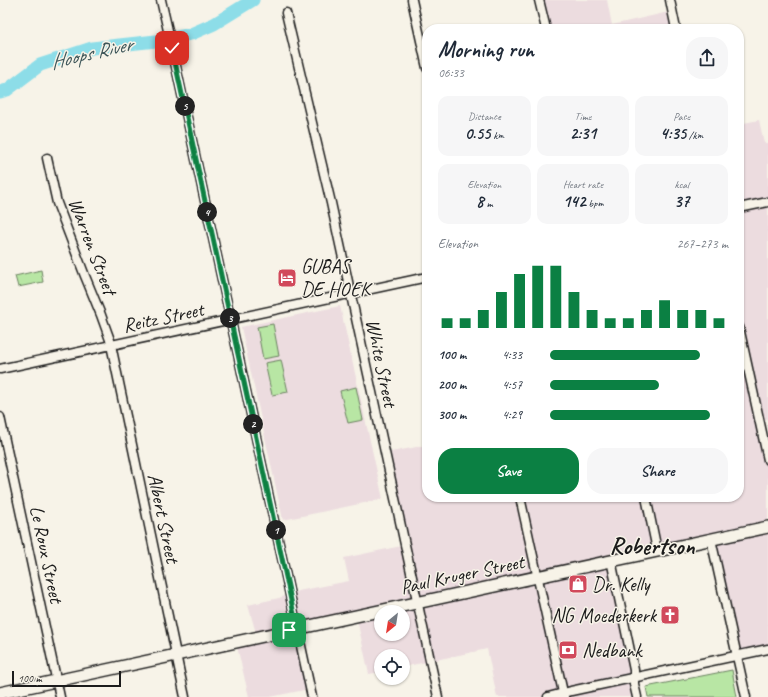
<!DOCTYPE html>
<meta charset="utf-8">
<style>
body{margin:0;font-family:Caveat,sans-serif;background:#f6f6f7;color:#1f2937;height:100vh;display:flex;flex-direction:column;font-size:15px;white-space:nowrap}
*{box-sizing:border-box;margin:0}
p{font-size:13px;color:#747a83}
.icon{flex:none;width:22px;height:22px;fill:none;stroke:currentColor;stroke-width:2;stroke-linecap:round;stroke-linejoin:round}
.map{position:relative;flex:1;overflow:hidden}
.side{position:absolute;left:422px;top:24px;width:322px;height:478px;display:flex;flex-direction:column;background:#fff;border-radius:16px;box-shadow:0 1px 3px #0004}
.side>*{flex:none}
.needle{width:26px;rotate:210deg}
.fabs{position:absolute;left:374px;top:605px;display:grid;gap:8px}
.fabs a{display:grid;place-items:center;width:36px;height:36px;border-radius:50%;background:#fff;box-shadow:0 1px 3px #0004;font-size:20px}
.scale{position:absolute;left:12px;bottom:10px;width:109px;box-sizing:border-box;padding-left:4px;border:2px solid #1c1c1c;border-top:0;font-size:11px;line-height:14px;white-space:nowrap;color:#1c1c1c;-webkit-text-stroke:3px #f7f3e8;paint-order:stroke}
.pin{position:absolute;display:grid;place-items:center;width:34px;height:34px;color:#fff;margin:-17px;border-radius:8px;box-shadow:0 2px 6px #0006}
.km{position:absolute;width:20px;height:20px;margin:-10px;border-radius:50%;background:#222;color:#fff;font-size:11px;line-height:20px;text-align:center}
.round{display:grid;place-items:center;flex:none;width:42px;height:42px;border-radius:16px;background:#f6f6f7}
.head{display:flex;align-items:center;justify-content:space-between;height:68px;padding:0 16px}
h1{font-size:22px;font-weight:600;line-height:30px}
.stats{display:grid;grid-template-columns:repeat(3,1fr);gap:6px;height:68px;padding:4px 16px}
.stats div{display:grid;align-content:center;border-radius:10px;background:#f6f6f7;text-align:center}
.stats b{font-size:17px;font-weight:600}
.stats small{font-size:11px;font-weight:400}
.stats p{font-size:11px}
.chart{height:112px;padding:8px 16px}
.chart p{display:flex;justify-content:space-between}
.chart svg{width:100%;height:72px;margin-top:4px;stroke:#0b8043;stroke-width:6}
.button{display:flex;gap:8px;margin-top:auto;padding:8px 16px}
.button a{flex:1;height:46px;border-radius:16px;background:#0b8043;color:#fff;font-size:16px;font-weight:600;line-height:46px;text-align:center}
.button a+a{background:#f6f6f7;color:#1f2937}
ul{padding:0 16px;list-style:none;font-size:13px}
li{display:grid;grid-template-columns:64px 48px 1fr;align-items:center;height:30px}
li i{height:10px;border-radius:5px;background:#0b8043}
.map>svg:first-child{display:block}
.built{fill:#ecdcdf;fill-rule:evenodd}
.green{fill:#b8e6a4;stroke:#6a8160}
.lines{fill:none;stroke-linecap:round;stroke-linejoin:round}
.river{stroke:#8ddde8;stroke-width:13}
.street-casing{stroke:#1c1c1c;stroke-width:11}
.secondary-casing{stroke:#1c1c1c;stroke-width:14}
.street{stroke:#f7f3e8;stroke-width:8}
.secondary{stroke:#f7f3e8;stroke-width:11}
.route-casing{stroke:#fff;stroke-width:8}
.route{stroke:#0b8043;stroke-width:5}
.labels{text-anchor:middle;stroke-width:3;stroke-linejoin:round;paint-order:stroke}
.street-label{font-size:20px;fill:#1c1c1c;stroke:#f7f3e8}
.poi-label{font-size:20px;fill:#1c1c1c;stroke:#f7f3e8;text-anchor:start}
.water-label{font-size:21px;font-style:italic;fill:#3e5659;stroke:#f7f3e8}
.district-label{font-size:24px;font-weight:bold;fill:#1c1c1c;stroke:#f7f3e8}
</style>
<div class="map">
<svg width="768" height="697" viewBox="0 0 768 697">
<rect width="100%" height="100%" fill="#f7f3e8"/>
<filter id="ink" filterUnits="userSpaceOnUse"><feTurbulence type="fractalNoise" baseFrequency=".025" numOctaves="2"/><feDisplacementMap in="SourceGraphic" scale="8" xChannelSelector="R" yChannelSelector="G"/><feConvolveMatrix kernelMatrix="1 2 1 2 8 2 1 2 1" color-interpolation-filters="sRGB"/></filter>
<g filter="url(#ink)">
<!-- built -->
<g class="built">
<polygon points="537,0 607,0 612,25 673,11 677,29 544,29"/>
<path d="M759,120l5,23h4v276l-7,1 7,35v190l-34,7 -24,-112 -103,22 29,135h-139l-10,-48 -84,18v-11h-22v16l-12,2 -13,-59 -59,13 12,61 -39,8h-21l-14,-59 21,-5 -8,-28 31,-7 19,-7 51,-10 -5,-23 62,-13 -20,-92 41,-8v52h312v-373zM381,612h22v22h-22z"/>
<polygon points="340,306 383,499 283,520 241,327"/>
</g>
<!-- green -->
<g class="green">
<polygon points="41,270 43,282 18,287 15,276"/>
<polygon points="273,324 279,356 263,359 257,327"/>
<polygon points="281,360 288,392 272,395 265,363"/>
<polygon points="356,387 363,420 348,423 340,391"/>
<polygon points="732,670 737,697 648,697 646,687"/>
</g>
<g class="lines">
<!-- river -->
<polyline class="river" points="0,92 7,90 40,65 92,48 156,41 191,34 214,24 253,0"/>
<defs>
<g id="street">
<polyline points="161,0 172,48 312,697"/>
<polyline points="412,0 427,68"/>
<polyline points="539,0 546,29"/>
<polyline points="670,0 676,29"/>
<polyline points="286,13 331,203 438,697"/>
<polyline points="47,158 57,203 85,276 101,315 110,340 185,697"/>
<polyline points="739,208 768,202"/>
<polyline points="739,327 768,460"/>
<polyline points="0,369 427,277"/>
<polyline points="0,417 60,697"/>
<polyline points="520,497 564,697"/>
<polyline points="646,497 657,550"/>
<polyline points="711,539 746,697"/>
<polyline points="611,560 634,670 634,684 637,697"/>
<polyline points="548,697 571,691 768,649"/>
</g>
<polyline id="secondary" points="0,693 768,527"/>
</defs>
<!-- street casing -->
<use href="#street" class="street-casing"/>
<!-- secondary casing -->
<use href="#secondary" class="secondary-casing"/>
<!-- street -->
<use href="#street" class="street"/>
<!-- secondary -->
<use href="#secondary" class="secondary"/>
</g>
</g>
<g class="lines" filter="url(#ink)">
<defs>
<polyline id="route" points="172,48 297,628 289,630"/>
</defs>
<!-- route casing -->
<use href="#route" class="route-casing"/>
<!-- route -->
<use href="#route" class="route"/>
</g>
<!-- icons -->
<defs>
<symbol id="hotel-square" viewBox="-11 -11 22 22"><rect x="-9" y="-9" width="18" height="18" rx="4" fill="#d1495b" stroke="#f7f3e8"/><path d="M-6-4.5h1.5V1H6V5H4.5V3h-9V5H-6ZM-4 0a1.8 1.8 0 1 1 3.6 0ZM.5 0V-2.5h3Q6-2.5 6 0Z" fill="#fff"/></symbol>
<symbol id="shop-square" viewBox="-11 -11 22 22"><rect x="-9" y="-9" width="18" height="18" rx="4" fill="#d1495b" stroke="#f7f3e8"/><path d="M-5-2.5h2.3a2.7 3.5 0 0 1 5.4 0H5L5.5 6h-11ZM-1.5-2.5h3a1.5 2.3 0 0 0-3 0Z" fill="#fff"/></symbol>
<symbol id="church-square" viewBox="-11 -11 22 22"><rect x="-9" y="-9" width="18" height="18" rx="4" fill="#d1495b" stroke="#f7f3e8"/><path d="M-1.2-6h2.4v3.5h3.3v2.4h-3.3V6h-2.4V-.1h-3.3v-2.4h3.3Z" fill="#fff"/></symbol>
<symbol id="bank-square" viewBox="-11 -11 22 22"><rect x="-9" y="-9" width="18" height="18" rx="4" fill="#d1495b" stroke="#f7f3e8"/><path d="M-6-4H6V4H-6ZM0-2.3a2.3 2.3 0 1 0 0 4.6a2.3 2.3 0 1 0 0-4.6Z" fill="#fff"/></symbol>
</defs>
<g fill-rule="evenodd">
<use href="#hotel-square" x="276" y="267" width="22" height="22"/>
<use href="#shop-square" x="567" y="573" width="22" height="22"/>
<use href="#church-square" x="659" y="604" width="22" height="22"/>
<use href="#bank-square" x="557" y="639" width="22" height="22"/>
</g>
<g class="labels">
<!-- street labels -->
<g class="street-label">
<text transform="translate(93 246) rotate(69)" y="7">Warren Street</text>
<text transform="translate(163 317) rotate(-12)" y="7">Reitz Street</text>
<text transform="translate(382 363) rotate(78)" y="7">White Street</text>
<text transform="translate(164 518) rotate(78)" y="7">Albert Street</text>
<text transform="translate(47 554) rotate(78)" y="7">Le Roux Street</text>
<text transform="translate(462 574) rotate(-12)" y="7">Paul Kruger Street</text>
</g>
<!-- poi labels -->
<g class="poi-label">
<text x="301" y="273">GUBAS<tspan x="301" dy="23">DE HOEK</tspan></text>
<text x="592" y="591">Dr. Kelly</text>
<text x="656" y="622" text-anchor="end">NG Moederkerk</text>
<text x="582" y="657">Nedbank</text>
</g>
<!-- water labels -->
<g class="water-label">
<text transform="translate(91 53) rotate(-13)" y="7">Hoops River</text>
</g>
<!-- district labels -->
<g class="district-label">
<text x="652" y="554">Robertson</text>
</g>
</g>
</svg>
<div class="fabs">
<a><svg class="needle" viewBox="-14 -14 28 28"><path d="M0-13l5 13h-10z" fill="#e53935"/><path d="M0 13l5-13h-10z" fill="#747a83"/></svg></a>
<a><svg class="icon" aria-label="locate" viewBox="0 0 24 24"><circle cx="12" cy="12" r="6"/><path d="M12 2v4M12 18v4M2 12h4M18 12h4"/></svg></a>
</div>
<div class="scale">100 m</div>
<div class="pin" style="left:289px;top:630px;background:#1e9e55"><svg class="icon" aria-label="arrive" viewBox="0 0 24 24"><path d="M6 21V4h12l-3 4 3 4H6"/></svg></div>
<div class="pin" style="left:172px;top:48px;background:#d93025"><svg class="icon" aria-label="check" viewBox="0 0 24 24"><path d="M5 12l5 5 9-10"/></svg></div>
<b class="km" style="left:276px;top:530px">1</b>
<b class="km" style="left:253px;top:424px">2</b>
<b class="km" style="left:230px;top:318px">3</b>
<b class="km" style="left:207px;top:212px">4</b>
<b class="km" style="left:185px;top:106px">5</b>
<section class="side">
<div class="head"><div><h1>Morning run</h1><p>06:33</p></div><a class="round"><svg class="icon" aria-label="share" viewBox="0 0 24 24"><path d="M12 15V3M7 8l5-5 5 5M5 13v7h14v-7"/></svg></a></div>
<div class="stats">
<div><p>Distance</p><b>0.55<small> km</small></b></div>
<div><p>Time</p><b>2:31</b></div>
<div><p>Pace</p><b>4:35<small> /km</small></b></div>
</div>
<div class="stats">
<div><p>Elevation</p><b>8<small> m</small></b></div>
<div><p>Heart rate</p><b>142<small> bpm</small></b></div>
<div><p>kcal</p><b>37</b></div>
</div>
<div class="chart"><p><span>Elevation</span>267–273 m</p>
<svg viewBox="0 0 160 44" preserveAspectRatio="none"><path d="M5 44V38M15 44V38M25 44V33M35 44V22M45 44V11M55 44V6M65 44V6M75 44V22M85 44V33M95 44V38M105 44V38M115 44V33M125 44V27M135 44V33M145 44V33M155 44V38"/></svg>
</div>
<ul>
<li><b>100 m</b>4:33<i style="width:84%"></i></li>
<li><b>200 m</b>4:57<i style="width:61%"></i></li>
<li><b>300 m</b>4:29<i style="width:90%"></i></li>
</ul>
<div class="button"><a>Save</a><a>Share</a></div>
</section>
</div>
